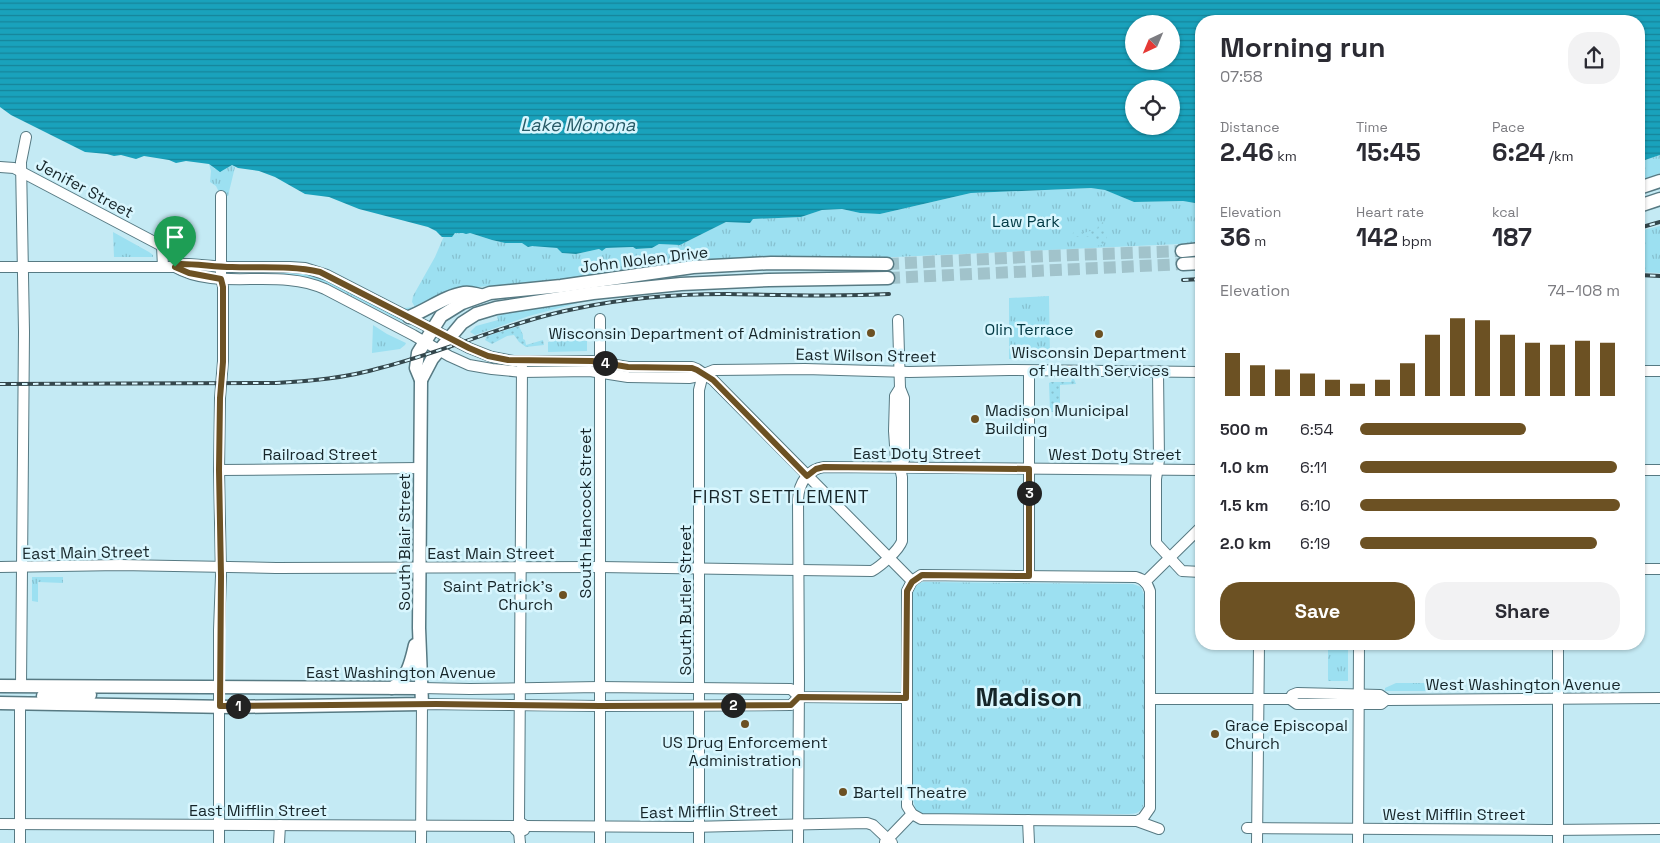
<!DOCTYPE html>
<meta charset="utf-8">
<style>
body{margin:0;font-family:"Space Grotesk",sans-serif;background:#f2f2f3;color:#2b2b33;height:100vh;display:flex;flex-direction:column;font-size:19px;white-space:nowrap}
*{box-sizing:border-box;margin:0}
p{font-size:16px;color:#7c7c81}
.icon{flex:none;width:28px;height:28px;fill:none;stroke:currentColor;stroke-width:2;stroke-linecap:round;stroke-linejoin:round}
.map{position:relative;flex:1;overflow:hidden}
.side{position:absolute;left:1195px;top:15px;width:450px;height:635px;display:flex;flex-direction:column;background:#fff;border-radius:20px;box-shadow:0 1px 4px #0004}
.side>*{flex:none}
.needle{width:32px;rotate:224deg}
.buttons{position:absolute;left:1125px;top:15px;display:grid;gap:10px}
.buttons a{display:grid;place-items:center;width:55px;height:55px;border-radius:50%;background:#fff;box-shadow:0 1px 4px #0004;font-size:25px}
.pin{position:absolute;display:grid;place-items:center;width:42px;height:42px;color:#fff;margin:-51px -21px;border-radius:50% 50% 50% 0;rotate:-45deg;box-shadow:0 0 5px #0007}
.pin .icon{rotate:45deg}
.km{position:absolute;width:25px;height:25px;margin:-12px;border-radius:50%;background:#222;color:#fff;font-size:14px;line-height:25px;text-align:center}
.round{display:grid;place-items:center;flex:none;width:52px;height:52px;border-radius:20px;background:#f2f2f3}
.head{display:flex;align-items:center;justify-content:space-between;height:85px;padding:0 25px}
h1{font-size:28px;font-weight:600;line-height:38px}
.metrics{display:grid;grid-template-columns:repeat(3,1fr);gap:8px;height:85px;padding:5px 25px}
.metrics div{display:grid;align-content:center}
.metrics b{font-size:25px;font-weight:600}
.metrics small{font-size:14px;font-weight:400}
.metrics p{font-size:14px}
.chart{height:140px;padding:10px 25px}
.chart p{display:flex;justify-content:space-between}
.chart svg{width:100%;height:90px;margin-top:5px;stroke:#6c5123;stroke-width:6}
.primary-button{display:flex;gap:10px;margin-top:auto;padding:10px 25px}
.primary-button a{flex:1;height:58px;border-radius:20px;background:#6c5123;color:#fff;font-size:20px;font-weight:600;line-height:58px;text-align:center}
.primary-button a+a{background:#f2f2f3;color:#2b2b33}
ul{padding:0 25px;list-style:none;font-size:16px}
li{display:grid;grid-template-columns:80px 60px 1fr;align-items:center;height:38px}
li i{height:12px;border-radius:6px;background:#6c5123}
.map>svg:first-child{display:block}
.grass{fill:url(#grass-tufts)}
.garden{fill:url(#garden-dots)}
.water{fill:url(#water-rules);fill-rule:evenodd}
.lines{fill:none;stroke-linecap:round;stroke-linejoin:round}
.major-tunnel{stroke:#a1c3cb;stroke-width:12;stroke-dasharray:12 6;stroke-linecap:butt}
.minor-casing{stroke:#577a83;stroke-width:12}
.major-casing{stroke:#577a83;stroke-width:15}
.minor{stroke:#fff;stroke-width:10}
.major{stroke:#fff;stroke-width:12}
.rail-casing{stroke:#34474c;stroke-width:4}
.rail{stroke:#d8f6fe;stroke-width:2;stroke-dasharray:5.5;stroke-linecap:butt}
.route-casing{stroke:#fff;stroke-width:10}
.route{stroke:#6c5123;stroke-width:6}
.poi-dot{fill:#6c5123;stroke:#d8f6fe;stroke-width:2}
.labels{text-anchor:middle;stroke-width:5;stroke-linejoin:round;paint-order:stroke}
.street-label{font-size:16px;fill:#162529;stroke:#d8f6fe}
.park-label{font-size:16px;fill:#003843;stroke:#d8f6fe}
.poi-label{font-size:16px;fill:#162529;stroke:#d8f6fe;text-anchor:start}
.water-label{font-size:18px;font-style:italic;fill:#285a66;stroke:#d8f6fe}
.neighbourhood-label{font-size:18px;letter-spacing:1px;fill:#162529;stroke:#d8f6fe}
.town-label{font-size:26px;font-weight:bold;fill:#162529;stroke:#d8f6fe}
</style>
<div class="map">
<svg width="1660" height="843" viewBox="0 0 1660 843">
<defs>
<pattern id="grass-tufts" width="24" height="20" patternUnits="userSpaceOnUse" patternTransform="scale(1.25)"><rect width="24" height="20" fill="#9ce0f1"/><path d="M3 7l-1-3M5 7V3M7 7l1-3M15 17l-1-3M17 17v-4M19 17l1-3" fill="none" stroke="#86c0cf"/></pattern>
<pattern id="garden-dots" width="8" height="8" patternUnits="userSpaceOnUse" patternTransform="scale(1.25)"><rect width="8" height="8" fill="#9ce0f1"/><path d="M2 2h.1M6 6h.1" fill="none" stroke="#86c0cf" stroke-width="1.8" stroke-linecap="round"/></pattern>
<pattern id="water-rules" width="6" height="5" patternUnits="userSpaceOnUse" patternTransform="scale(1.25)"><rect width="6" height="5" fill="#19a2bc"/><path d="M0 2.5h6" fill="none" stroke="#158499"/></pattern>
</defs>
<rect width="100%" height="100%" fill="#c4eaf4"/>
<!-- grass -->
<g class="grass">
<polygon points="1660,155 1660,173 1639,181 1639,162"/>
<polygon points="209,164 215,169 232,165 235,167 228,196 221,196 216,186 210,182 211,171"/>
<polygon points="1091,188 1106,190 1134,202 1183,201 1201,204 1201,243 874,258 843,257 766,259 570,279 478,287 463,290 410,311 403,309 404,308 415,307 412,302 413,296 435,257 444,236 450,237 457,232 470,233 492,240 505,243 522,243 557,248 562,253 576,254 599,249 602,251 606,248 633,247 637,249 652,248 659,244 680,245 726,222 750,222 753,219 801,217 822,210 842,209 860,213 880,214 971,193"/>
<polygon points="1660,226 1660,273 1639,272 1639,231"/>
<polygon points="113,232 149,252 153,255 153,257 114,257"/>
<polygon points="285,273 310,275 323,279 404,320 403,322 324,282 299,276 275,275 275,274"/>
<polygon points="1049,296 1050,357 1052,346 1052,357 1057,358 1057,360 1009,359 1009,298"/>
<polygon points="577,301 578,303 529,316 475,335 470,332 476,326 498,320 497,316 518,310"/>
<polygon points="373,325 387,334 406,343 405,345 400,349 372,353"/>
<polygon points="577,336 577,341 587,341 587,351 548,352 548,342"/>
<polygon points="32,577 63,577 63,583 38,582 38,602 32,601"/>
<path d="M925,582l208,2 8,3 4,10 -1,206c-1,8 -7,11 -15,11h-205l-8,-4 -3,-10v-207c1,-7 6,-11 12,-11z"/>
<rect x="1328" y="644" width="20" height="37"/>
<polygon points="1396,683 1435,683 1435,689 1432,691 1385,691 1385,688"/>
</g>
<!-- garden -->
<g class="garden">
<path d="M1103,222l4,17 -5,6 -7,1 1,-5 -3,-4h-21l1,-4c4,-3 7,-1 11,0l6,-2h7l1,-5z"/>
<polygon points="519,326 523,335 523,339 525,340 526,345 543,340 544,345 526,347 519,342 514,335 507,336 492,344 485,340 487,336"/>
<polygon points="1072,379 1074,379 1076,384 1060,385 1060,404 1055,404 1055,412 1050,412 1049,383 1051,382 1071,382"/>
</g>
<!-- water -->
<path class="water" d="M0,0h1660v155l-21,7v-141h-438v183l-18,-3 -49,1 -29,-12 -14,-2 -120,5 -91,21 -20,-1 -18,-4 -20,1 -21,7 -48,2 -3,4 -24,-1 -46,23 -21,-1 -7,4 -16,1 -3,-2 -27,1 -4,3 -3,-2 -23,5 -14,-1 -5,-5 -25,-2 -4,1 -6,-4h-17l-13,-3 -22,-7 -4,1 -3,-1h-8l-3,4h-10l-6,-6 -8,-4 -69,-18 -30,-12 -24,-3 -30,-17 -16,-6 -21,-3 -6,-3 -12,7 -11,-8 -23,-3 -10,2 -7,-3 -25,-4 -8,3 -15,-4 -7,1 -7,-2 -22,-2 -74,-37 -11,-8zM1134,24h37v37h-37zM1134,89h37v37h-37z"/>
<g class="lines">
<!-- major-tunnel -->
<g class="major-tunnel">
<polyline points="887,264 1047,256 1182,251"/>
<polyline points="888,278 1183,264"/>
</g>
<defs>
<g id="minor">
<polyline points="0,167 14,168 162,246 163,267"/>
<polyline points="0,267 175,267 181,264 189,264 226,267 290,267 305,268 327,275 469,348 492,357 513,361 592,361 628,367 692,367 697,369 713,380 912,581"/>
<path d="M175,267c43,25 102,0 150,22l88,46 36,21 20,9 23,4 30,3 68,-1 38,6 61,1 10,-2 15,-6 91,-1 104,3 100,-2 192,2"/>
<polyline points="1158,371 1159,460 1156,479 1156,543 1182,571 1201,572"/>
<polyline points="1639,371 1660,371"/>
<polyline points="900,388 904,398 904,460 900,468"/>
<polyline points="219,470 420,468"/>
<polyline points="1639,470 1660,470"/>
<path d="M0,567l120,-2 156,3 324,-1 272,4c9,-5 27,-21 30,-30v-64l-2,-9 -4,-8 -2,-29 1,-35 5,-8 -2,-68"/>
<polyline points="1639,569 1660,569"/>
<polyline points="1029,576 1029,371"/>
<polyline points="1145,582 1201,527"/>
<polyline points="1558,644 1558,843"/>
<polyline points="21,686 24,332 21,162 26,137"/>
<polyline points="421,688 470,689 599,687 791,689 799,697 906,698"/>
<polyline points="1150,699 1290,699 1297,704 1381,704 1386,700"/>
<polyline points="1290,699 1292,695 1297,693 1380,695 1387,700 1660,698"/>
<polyline points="20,704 20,843"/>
<polyline points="1028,820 1029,843"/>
<path d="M1137,821l6,-3 7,-10v-217c-2,-7 -6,-12 -14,-14l-215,-2 -9,6 -5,10v215l5,8 9,5 216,2 22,8"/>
<polyline points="519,823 522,367"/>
<polyline points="0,824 516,826 521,823 524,825 524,830 518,832 515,829 516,826"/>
<polyline points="524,826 690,827 867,823 873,825 892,843"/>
<polyline points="1247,828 1549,830 1660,829"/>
<polyline points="519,832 520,843"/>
<polyline points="885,842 912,814"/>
<polyline points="219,843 219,630 221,576 219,470 220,398 223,361 223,287 221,276 221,196"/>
<polyline points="279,843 280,825"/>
<polyline points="421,843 422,704 600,706 791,705 799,697"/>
<polyline points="600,843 600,319"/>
<polyline points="699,843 699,390 703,374"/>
<path d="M798,843l1,-164 -1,-180c1,-16 10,-30 26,-32l377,3"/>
<polyline points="1257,843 1259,644"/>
<polyline points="1358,843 1359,644"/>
</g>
<g id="major">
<polyline points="1639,188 1660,181"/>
<polyline points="1639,206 1660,199"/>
<polyline points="1182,251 1201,249"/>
<polyline points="1183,264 1201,263"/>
<path d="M409,317c18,-7 36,-21 55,-24 6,-1 11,1 16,2"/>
<polyline points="421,380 432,359 462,323 476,314 496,308 593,293 681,284 769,280 888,278"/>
<polyline points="0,686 421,688"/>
<path d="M392,688c16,-10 19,-26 23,-43"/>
<polyline points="43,696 90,695"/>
<polyline points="0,703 231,707 422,704 419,628 421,380 416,368 418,353 441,316 462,303 490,293 561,286 693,267 771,263 887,264"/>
</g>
</defs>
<!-- minor casing -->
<use href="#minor" class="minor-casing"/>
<!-- major casing -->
<use href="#major" class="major-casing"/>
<!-- minor -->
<use href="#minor" class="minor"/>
<!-- major -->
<use href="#major" class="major"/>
<defs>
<g id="rail">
<polyline points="1639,228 1660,222"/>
<polyline points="1639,275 1660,276"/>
<polyline points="1183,280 1201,279"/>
<path d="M0,384l276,-1c35,-2 70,-5 104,-15 67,-17 131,-47 199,-60 48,-10 98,-14 147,-14 54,1 108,3 163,0"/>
</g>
</defs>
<!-- rail casing -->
<use href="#rail" class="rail-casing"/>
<!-- rail -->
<use href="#rail" class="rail"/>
</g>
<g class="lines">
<defs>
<path id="route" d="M181,264c17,0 34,3 51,3 29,1 59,-2 88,5l149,76 19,8 20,4 84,1 36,6 64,1 5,2 16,10 94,96 9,-7 8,-2 205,2v107l-107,-1 -10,7 -5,9 -1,107 -107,-1 -8,8 -191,1 -164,-2 -216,2 1,-130 -2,-106 1,-72 3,-36v-75l-2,-8 -32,-6 -14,-6z"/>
</defs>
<!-- route casing -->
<use href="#route" class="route-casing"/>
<!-- route -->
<use href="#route" class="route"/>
</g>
<!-- markers -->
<g class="poi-dot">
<circle cx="871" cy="333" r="5"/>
<circle cx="1099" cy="334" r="5"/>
<circle cx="975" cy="419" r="5"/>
<circle cx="563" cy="595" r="5"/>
<circle cx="745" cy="724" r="5"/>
<circle cx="1215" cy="734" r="5"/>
<circle cx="843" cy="792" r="5"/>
</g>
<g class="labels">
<!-- street labels -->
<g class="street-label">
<text transform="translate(85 188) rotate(28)" y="6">Jenifer Street</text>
<text transform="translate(644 259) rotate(-7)" y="6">John Nolen Drive</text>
<text transform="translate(866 355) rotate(1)" y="6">East Wilson Street</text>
<text x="917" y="459">East Doty Street</text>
<text x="320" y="460">Railroad Street</text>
<text x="1115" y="460">West Doty Street</text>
<text transform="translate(585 513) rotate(-90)" y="6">South Hancock Street</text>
<text transform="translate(404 542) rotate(-90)" y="6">South Blair Street</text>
<text transform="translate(86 552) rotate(-1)" y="6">East Main Street</text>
<text x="491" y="559">East Main Street</text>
<text transform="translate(685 600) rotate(-90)" y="6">South Butler Street</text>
<text x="401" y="678">East Washington Avenue</text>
<text x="1523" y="690">West Washington Avenue</text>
<text x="258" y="816">East Mifflin Street</text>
<text transform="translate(709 811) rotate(-1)" y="6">East Mifflin Street</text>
<text x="1454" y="820">West Mifflin Street</text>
</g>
<!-- park labels -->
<g class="park-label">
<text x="1026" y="227">Law Park</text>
<text x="1029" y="335">Olin Terrace</text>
</g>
<!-- poi labels -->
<g class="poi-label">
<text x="861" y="339" text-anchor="end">Wisconsin Department of Administration</text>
<text x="1099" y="358" text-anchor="middle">Wisconsin Department<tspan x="1099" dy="18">of Health Services</tspan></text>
<text x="985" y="416">Madison Municipal<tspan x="985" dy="18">Building</tspan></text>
<text x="553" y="592" text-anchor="end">Saint Patrick's<tspan x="553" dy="18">Church</tspan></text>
<text x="1225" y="731">Grace Episcopal<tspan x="1225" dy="18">Church</tspan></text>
<text x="745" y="748" text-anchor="middle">US Drug Enforcement<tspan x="745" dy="18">Administration</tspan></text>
<text x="853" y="798">Bartell Theatre</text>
</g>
<!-- water labels -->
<g class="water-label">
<text x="578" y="131">Lake Monona</text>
</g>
<!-- neighbourhood labels -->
<g class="neighbourhood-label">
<text x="781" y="503">FIRST SETTLEMENT</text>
</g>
<!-- town labels -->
<g class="town-label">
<text x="1029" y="706">Madison</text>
</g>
</g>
</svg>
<div class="buttons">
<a><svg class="needle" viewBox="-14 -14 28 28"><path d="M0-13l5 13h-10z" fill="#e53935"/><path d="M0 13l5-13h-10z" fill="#7c7c81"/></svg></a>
<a><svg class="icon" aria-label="locate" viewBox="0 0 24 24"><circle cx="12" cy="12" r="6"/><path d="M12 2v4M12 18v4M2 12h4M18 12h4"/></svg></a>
</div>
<div class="pin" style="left:175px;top:267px;background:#1e9e55"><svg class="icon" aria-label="arrive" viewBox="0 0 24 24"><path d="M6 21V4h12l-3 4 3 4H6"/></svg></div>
<b class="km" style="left:238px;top:706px">1</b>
<b class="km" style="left:733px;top:705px">2</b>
<b class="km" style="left:1029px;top:493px">3</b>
<b class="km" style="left:605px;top:363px">4</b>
<section class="side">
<div class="head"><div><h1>Morning run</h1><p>07:58</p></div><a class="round"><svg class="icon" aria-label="share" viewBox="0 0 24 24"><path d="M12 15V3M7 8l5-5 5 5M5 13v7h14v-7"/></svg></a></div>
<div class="metrics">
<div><p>Distance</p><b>2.46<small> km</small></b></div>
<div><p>Time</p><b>15:45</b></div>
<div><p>Pace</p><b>6:24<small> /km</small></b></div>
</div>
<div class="metrics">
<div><p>Elevation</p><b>36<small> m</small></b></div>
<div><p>Heart rate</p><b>142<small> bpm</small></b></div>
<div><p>kcal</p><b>187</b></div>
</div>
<div class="chart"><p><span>Elevation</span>74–108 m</p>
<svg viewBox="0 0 160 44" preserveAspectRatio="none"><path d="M5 44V23M15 44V29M25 44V31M35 44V33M45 44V36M55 44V38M65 44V36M75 44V28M85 44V14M95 44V6M105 44V7M115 44V14M125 44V18M135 44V19M145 44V17M155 44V18"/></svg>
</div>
<ul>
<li><b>500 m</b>6:54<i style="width:64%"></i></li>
<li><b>1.0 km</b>6:11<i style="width:99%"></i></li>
<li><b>1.5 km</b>6:10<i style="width:100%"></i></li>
<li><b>2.0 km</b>6:19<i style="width:91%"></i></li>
</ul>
<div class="primary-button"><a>Save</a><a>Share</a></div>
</section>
</div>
